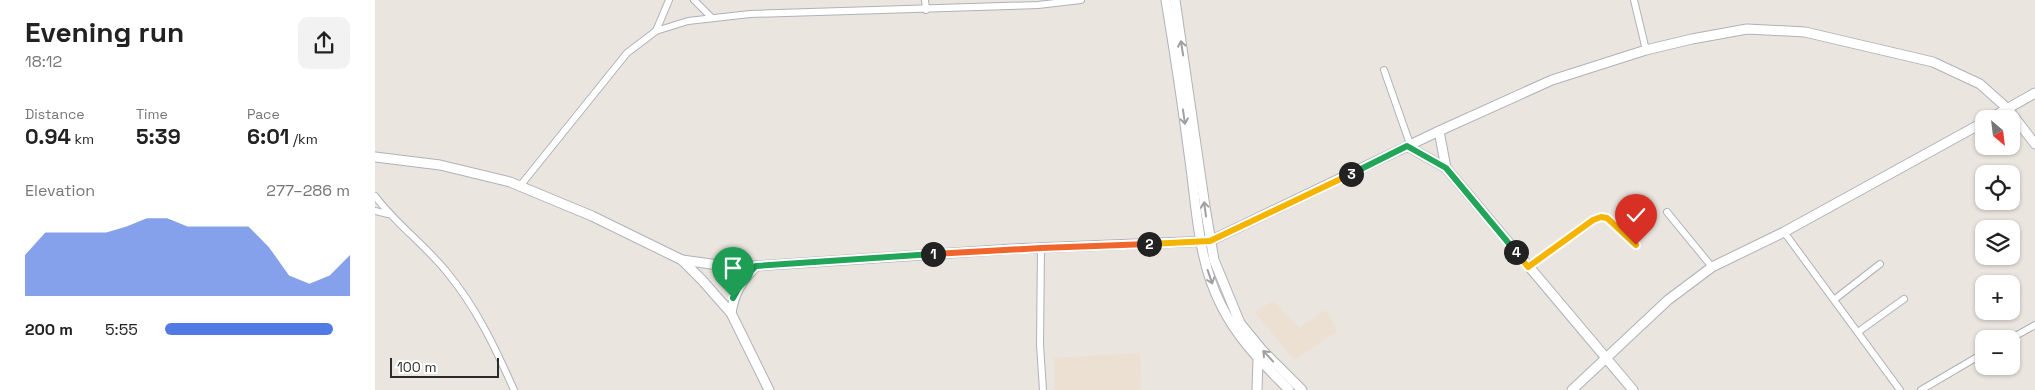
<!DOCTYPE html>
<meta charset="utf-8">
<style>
body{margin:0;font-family:"Space Grotesk",sans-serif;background:#f2f2f2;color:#222;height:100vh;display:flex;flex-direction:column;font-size:19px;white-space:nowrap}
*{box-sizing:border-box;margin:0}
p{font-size:16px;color:#767676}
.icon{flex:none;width:28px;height:28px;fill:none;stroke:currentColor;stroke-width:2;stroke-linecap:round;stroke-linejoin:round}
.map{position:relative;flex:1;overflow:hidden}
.drawer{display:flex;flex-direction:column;background:#fff;width:375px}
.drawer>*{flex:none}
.needle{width:32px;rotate:152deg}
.buttons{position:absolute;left:1600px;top:110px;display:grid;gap:10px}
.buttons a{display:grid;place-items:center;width:45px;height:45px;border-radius:10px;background:#fff;box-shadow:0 1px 4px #0004;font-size:25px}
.scale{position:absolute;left:15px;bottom:12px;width:109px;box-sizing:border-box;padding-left:5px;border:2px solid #2b2b2b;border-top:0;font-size:14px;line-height:18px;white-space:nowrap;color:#2b2b2b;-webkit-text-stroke:4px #fff;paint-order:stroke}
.pin{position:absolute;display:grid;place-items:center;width:42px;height:42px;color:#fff;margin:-51px -21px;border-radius:50% 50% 50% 0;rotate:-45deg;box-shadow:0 0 5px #0007}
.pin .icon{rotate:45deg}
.km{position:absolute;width:25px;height:25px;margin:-12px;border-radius:50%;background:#222;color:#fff;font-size:14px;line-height:25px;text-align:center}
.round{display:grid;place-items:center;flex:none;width:52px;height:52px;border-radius:10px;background:#f2f2f2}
.overview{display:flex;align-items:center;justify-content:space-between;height:85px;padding:0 25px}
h1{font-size:28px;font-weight:600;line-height:38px}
.stats{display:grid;grid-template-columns:repeat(3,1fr);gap:8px;height:85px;padding:5px 25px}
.stats div{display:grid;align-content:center}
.stats b{font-size:21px;font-weight:600}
.stats small{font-size:14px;font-weight:400}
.stats p{font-size:14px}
.chart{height:140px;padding:10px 25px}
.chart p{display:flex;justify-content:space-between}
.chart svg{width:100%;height:90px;margin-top:5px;fill:#527ae5;opacity:.7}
ul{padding:0 25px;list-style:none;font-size:16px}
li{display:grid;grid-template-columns:80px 60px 1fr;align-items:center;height:38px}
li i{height:12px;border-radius:6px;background:#527ae5}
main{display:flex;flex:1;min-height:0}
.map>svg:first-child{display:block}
.education{fill:#ebe0d1}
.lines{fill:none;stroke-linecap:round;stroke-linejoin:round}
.street-casing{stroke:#afb2ba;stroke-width:8}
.secondary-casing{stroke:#afb2ba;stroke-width:11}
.street{stroke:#fff;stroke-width:6}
.secondary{stroke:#fff;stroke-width:9}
.oneway{stroke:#a0a0a0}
.split-1-casing{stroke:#fff;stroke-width:10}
.split-2-casing{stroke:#fff;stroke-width:10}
.split-3-casing{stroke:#fff;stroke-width:10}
.split-4-casing{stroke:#fff;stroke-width:10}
.split-5-casing{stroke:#fff;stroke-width:10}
.split-1{stroke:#22a559;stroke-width:6}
.split-2{stroke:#f0652b;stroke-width:6}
.split-3{stroke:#f5b400;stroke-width:6}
.split-4{stroke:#22a559;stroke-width:6}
.split-5{stroke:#f5b400;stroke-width:6}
</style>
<main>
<section class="drawer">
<div class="overview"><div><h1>Evening run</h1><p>18:12</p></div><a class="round"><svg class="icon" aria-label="share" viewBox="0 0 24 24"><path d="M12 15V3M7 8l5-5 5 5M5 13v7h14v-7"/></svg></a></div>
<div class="stats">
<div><p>Distance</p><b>0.94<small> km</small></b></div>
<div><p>Time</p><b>5:39</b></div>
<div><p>Pace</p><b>6:01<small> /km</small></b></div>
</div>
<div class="chart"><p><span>Elevation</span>277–286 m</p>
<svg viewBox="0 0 160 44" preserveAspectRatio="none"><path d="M0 44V24L10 13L20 13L30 13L40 13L50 10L60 6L70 6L80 10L90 10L100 10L110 10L120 20L130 34L140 38L150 34L160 24V44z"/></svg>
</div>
<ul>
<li><b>200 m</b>5:55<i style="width:91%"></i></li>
</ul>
</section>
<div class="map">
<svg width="1660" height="390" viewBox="0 0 1660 390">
<rect width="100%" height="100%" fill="#ebe5df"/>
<!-- education -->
<g class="education">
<polygon points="898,301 924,328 951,310 962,331 919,360 880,312"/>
<polygon points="765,353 766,390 680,390 679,358"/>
</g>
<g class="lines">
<defs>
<g id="street">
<polyline points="319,0 336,17"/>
<polyline points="550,0 551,10"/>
<polyline points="1259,0 1271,50"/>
<polyline points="281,31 294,0"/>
<polyline points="1009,70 1035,144"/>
<polyline points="145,186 252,53 281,31 313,21 375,14 663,5 706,0"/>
<path d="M0,196c21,28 49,48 71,75 30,36 49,76 68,119"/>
<polyline points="0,211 13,214"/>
<polyline points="1292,212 1337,267"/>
<polyline points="1409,232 1525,390"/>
<polyline points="666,247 665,345 668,390"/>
<polyline points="1153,267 1218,220 1226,217 1232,218 1261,245"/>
<polyline points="1460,299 1505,264"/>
<polyline points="1483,332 1529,299"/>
<polyline points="1635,339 1660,325"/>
<polyline points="1546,390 1609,353"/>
</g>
<g id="secondary">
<path d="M791,0c9,54 17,107 24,161 7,49 8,99 31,144 18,36 41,57 68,85"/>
<polyline points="800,0 830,207 839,260 865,323 887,350 927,390"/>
<polyline points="1614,119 1660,93"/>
<polyline points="1064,131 1071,168"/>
<polyline points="1032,146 1071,168 1258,390"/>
<polyline points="0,157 65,165 135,182 217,216 307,260 327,280 356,313 394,390"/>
<polyline points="307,260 351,266 381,266 637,249 835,241 1064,131 1177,80 1271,50 1317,39 1372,29 1430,32 1558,62 1605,84 1633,109 1660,144"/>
<path d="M356,313c3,-20 11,-33 25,-47"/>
<polyline points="882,390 883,359"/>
<polyline points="1197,390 1293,300 1337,267 1409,232 1609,122"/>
</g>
</defs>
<!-- street casing -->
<use href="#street" class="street-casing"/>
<!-- secondary casing -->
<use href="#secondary" class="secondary-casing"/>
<!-- street -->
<use href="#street" class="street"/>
<!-- secondary -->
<use href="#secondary" class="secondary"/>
</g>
<!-- one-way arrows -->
<defs><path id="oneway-shaft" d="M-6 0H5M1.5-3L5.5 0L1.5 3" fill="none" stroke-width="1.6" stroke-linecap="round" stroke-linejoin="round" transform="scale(1.25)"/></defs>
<g class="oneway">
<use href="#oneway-shaft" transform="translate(807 48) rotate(-99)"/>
<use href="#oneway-shaft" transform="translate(809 117) rotate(82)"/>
<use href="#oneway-shaft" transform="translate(830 209) rotate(-98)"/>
<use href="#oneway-shaft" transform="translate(835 277) rotate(71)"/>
<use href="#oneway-shaft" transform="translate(893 356) rotate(-133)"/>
</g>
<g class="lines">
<defs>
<polyline id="split-1" points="358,298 368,279 381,266 558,254"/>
<polyline id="split-2" points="558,254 666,248 774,244"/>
<polyline id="split-3" points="774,244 835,241 976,174"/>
<polyline id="split-4" points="976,174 1032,146 1071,168 1141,252"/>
<polyline id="split-5" points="1141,252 1153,267 1218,220 1226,217 1232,218 1261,245"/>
</defs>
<!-- split-1 casing -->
<use href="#split-1" class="split-1-casing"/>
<!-- split-2 casing -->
<use href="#split-2" class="split-2-casing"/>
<!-- split-3 casing -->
<use href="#split-3" class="split-3-casing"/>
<!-- split-4 casing -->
<use href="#split-4" class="split-4-casing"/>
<!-- split-5 casing -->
<use href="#split-5" class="split-5-casing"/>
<!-- split-1 -->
<use href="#split-1" class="split-1"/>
<!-- split-2 -->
<use href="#split-2" class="split-2"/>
<!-- split-3 -->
<use href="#split-3" class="split-3"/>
<!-- split-4 -->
<use href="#split-4" class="split-4"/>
<!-- split-5 -->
<use href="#split-5" class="split-5"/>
</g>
</svg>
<div class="buttons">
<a><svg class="needle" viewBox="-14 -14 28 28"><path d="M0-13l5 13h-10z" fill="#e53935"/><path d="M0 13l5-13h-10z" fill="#767676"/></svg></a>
<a><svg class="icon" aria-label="locate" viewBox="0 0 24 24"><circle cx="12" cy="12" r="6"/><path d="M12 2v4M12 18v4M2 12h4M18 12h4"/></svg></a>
<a><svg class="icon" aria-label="layers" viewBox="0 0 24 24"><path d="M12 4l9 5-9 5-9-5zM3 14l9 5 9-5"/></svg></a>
<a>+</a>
<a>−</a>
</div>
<div class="scale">100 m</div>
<div class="pin" style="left:358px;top:298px;background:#1e9e55"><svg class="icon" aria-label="arrive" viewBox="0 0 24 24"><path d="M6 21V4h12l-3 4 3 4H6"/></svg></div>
<div class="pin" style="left:1261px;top:245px;background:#d93025"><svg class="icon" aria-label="check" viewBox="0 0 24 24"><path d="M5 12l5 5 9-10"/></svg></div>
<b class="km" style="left:558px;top:254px">1</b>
<b class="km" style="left:774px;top:244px">2</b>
<b class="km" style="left:976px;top:174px">3</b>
<b class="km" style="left:1141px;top:252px">4</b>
</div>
</main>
